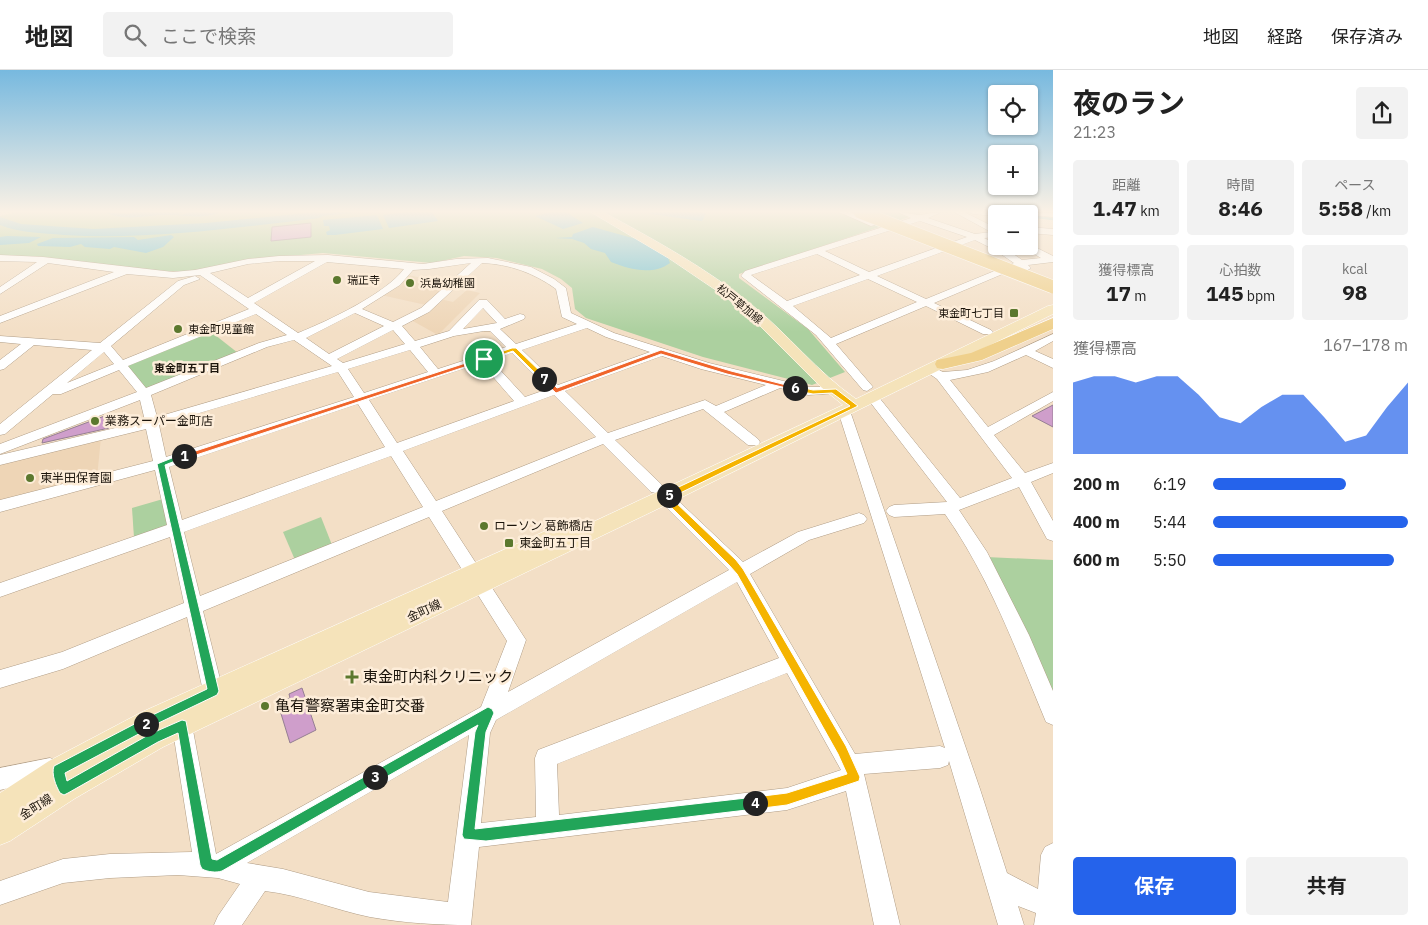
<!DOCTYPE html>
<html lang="ja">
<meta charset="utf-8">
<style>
body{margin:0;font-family:"IBM Plex Sans","Noto Sans JP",sans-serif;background:#f2f2f2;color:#222;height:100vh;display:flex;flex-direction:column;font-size:19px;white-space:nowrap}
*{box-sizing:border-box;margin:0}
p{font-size:16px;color:#767676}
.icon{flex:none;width:28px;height:28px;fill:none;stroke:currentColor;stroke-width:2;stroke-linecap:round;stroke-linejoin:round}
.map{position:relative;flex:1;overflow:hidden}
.sheet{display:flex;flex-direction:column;background:#fff;width:375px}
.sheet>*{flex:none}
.tools{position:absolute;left:988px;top:15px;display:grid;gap:10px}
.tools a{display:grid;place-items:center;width:50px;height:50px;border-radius:5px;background:#fff;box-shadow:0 1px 4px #0004;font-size:25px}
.pin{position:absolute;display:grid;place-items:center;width:42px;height:42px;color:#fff;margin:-21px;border:2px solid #fff;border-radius:50%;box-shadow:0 1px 5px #0007}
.km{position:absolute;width:25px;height:25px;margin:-12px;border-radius:50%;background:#222;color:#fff;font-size:14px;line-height:25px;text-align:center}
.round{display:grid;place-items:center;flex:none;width:52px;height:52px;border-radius:5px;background:#f2f2f2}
.headline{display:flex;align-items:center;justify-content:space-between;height:85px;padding:0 20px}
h1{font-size:28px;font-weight:700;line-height:38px}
.figures{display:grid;grid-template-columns:repeat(3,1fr);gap:8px;height:85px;padding:5px 20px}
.figures div{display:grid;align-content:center;border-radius:5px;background:#f2f2f2;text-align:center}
.figures b{font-size:21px;font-weight:700}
.figures small{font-size:14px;font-weight:400}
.figures p{font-size:14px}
.chart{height:140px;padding:10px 20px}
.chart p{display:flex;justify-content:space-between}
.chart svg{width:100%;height:90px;margin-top:5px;fill:#2563eb;opacity:.7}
.cta{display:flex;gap:10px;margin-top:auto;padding:10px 20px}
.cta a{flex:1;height:58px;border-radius:5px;background:#2563eb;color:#fff;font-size:20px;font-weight:700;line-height:58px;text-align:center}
.cta a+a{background:#f2f2f2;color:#222}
ul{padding:0 20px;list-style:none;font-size:16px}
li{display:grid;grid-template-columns:80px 60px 1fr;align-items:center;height:38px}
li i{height:12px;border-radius:6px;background:#2563eb}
header{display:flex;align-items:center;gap:30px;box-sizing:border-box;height:70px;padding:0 25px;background:#fff;border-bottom:1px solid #e0e0e0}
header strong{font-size:24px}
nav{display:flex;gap:28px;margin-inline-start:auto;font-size:18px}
.search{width:350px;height:45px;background:#f2f2f2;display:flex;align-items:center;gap:12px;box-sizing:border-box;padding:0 18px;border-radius:5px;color:#767676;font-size:19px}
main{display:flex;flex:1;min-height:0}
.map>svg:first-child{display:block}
.built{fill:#eed5b6}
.green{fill:#acd09f}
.water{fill:#6fc1d2}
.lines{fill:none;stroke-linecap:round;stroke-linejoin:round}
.stream{stroke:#6fc1d2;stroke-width:2.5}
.river{fill:#6fc1d2;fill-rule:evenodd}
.building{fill:#cf9ecb;stroke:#957f93}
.minor-casing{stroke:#b09d86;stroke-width:1}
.major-casing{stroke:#fff;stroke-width:1}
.highway-casing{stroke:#fff;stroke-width:1}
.minor{fill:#fff;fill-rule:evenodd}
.major{fill:#f5e3ba;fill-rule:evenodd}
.highway{fill:#efd08c;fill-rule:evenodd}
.highway-bridge-casing{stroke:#fff;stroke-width:14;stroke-linecap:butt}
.highway-bridge{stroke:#efd08c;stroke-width:13}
.split-1{fill:#f0652b;stroke:#fff}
.split-2{fill:#22a559;stroke:#fff}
.split-3{fill:#22a559;stroke:#fff}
.split-4{fill:#22a559;stroke:#fff}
.split-5{fill:#f5b400;stroke:#fff}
.split-6{fill:#f5b400;stroke:#fff}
.split-7{fill:#f0652b;stroke:#fff}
.split-8{fill:#f5b400;stroke:#fff}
.poi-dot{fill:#5b782e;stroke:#fdedd9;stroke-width:2}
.labels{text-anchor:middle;stroke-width:5;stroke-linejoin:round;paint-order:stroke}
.far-poi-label{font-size:11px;fill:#1b140b;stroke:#fdedd9;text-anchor:start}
.far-street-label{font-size:11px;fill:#1b140b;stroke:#fdedd9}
.far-neighbourhood-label{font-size:11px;font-weight:bold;fill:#1b140b;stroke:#fdedd9}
.poi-label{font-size:12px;fill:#1b140b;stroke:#fdedd9;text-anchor:start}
.street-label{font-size:12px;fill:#1b140b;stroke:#fdedd9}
.near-poi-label{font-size:15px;fill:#1b140b;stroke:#fdedd9;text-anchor:start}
</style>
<header>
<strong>地図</strong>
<div class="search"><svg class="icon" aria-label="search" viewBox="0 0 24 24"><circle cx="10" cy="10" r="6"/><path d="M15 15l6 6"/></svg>ここで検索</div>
<nav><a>地図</a><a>経路</a><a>保存済み</a></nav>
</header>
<main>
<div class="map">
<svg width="1053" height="855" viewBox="0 0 1053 855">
<rect width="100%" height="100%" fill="#f3dfc6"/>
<!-- built -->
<g class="built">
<polygon points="408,205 451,214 436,228 453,232 467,220 480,223 438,265 411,250 430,242 435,237 381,225"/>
<polygon points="101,367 97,408 0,434 0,392"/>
</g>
<!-- green -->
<g class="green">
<polygon points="17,142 924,142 739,204 739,208 808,259 845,302 812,315 703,287 586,248 575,239 572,218 561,209 542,199 497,188 464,186 432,193 323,183 256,189 187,202 128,199 30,186 0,186 0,146"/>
<polygon points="210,261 238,283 147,321 127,295"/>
<polygon points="163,429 168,456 134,468 132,438"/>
<polygon points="321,447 332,475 295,490 283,462"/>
<polygon points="986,487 1053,490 1053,632"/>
</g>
<!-- water -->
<g class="water">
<path d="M105,142l22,2 6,-2h49l-4,2 3,1 9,-3h19l-1,1 12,-1c-16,8 -37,3 -53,3 -20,0 -44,7 -62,-3z"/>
<polygon points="407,142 432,142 438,151 389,158 383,145"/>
<polygon points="552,142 566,142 583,153 563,159 535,146"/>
<polygon points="650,142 700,142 706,144 702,151 650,144"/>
<polygon points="377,145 383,159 335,165 327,165 326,162 330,160 329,156 324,156 323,150"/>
<path d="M593,157l43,12 32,19 2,5c-18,13 -41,6 -59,-1l-6,-9 -14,-4 -7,-6 -12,-4 -17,-1 17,-1 1,-3z"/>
<polygon points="171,165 174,167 163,177 146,183 114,177 110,179 85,177 81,174 70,177 38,176 37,174 53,168 134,167 138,170"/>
<polygon points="7,166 41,167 29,173 0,175 0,167"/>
</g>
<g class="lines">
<!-- stream -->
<g class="stream">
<polyline points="996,142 1012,144"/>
<polyline points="319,145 350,142"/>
<polyline points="1029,146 1053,149"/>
</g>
<!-- river -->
<path class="river" d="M315,142l8,1 2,2 -6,3c-84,10 -171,22 -255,17 -22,-2 -43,-2 -64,-10v-8l21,7 73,5 112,-6z"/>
</g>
<!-- building -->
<g class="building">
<polygon points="311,153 311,167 271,171 272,157"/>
<polygon points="1053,335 1053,357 1032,346"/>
<polygon points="110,344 109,358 42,373 43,369"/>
<polygon points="302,618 316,660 290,673 278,634 290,628 289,624"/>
</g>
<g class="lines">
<defs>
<g id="minor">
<polygon points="839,142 850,142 878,154 871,156"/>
<path d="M898,142c7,0 13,2 20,3 5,0 17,-3 24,-3l-14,6 47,16 16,-2 -37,-20h10l32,16v9l-12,1 12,6v2h6l20,14 19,-2 -20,-12h8v-2l24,12v6l-25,3 3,3 -5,3 -7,-4 -85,36 57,27 2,2 -2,2h-8l-57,-28 -90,38 37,43 -6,4 -4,-1 -47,-55 -75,-59 4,-5 166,-53zM920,151l47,16 -98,35 -44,-21zM975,170l20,10 19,13 -88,36 -49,-23zM817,184l43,21 -73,26 -36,-26zM868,209l49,23 -86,36 -38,-32z"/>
<polygon points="969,142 998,142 1000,144 996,144 996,146 973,144"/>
<polygon points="1019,142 1053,143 1053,147 1020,144"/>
<polygon points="1029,157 1053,159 1053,165 1029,163"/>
<path d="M0,185l43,2 130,15 22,-2 53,-11 31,-3 49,-1 95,9 33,-5 32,-1 43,9 23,12 12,9 5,25 43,20 95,30 99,24h30l2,3 -2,3 -30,2 -28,-7 -56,24 34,27 2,3 -2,3h-10l-45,-36 -88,31 46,44 2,4 -2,4 -5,1 -5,-1 -48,-48 -161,67 84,129 -18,52 221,-122 -69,-69 -2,-4 2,-4 5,-1 5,1 73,69 55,-30 61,-19 5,2 3,4 -3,4 -55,17 -59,34 105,180 85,-8 5,2 -107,-337 1,-3h10l131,381 27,84 31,16 3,-34 4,-8 8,-4v82h-19l2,-12 -18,-7 6,19h-26l-49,-164 -1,4 -8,3 -76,6 36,151h-26l-28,-134 -59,19 -308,37 -8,78c-34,0 -67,-2 -101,-8 -35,-7 -69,-22 -105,-26l-23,34h-28l4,-9 22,-32 -22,-6 -40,-3 -68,3 -47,5 -63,22v-24l63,-22 47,-5 82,-2 -20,-127 3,-7 7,-3 7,3 3,7 24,129 265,-147 26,-66 -78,-124 -226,94 20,80 -3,7 -7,2 -7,-2 -3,-7 -16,-74 -124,52 -63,19v-18l62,-18 122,-49 -14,-66 -170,60v-14l167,-58 -12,-55 -155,42v-12l153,-39 -7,-32 -146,36v-10l145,-34 -5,-21 -140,54v-10l137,-52 -18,-22 -58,24h-8l-48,40 -5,1v-11l92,-74 -58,-5 -30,24 -4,1v-10l21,-16 -21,-2v-6l100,7 78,-62 17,-5 5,3 -16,6 -73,61 12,14 126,-51 -49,-34 -27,3 -46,-4 -127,49v-7l114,-44 -66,-9 -48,31v-7l37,-25 -37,-1zM279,191h36l-67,37 -38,-25 38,-9zM327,192l77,7c-19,25 -76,52 -106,64l-44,-30zM471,193l-50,45 -28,14 -31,-13 38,-24 13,-15 16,-1zM482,193c27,1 52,10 74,26l6,28 15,7 -61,20 -16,-15 24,-10 1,-2 -1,-2 -4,-1 -15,5 -18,-19h-8l-30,31 -34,10 -13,-15 27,-14zM483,238l14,15 -34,6zM355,243l29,13 -55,28 -23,-16zM256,244l31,21 -28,8 -113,45 -18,-22zM587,258l19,9 44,15 -92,33 -36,-35zM393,260l12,14 -62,19 -6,-4zM484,261h6l16,16 -68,22 -18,-22 34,-11zM294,270l38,26 -175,51 -6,-22 116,-48zM410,280l18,22 -64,21 -16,-24zM104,282l10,12 -47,19zM512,283l36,36 -23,8 -34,-37zM662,286l39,13 65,16 -50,21 -11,-6 -97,33 -43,-42zM481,293l33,38 -117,42 -28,-43zM338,302l16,25 -188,60 -7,-32zM554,325l42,42 -160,64 -33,-50zM358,334l27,43 -203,73 -13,-53zM391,386l32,51 -223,89 -16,-64zM737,512l42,76 -241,92 -3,8 1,59 -55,6 9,-90 6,-13zM787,603l54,97 -54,18 -228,27 -2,-51zM469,665l-21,167 -79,-10 -86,-23 -36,-6z"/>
<path d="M1053,264v7l-18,10 18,8v9l-27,-13 -38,17 -38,8 38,47 65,-35v9l-59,34 31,38 28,-10v10l-22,9 22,39v20l-6,-2 -28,-52 -60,23 28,42 42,83 24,56v34l-7,-3c-30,-72 -56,-144 -101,-208l-51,3 -5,-2 -3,-4 3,-4 5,-2 53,-3 -80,-104 2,-3h8l83,103 52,-20 -75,-99 -13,-9 6,-4 13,6 24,-2 27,-9z"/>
<polygon points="50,688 58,691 61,699 58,707 0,720 0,698"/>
</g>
<path id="major" d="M591,142h12c52,28 103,56 149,93 36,29 65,67 104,94l192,-93 5,-1v9l-381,188 -509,245 -89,52 -64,42 -10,4v-52l49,-32 93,-49 419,-188 7,-3 7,3 3,5 265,-124 -22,-18 -64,-64 -31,-26 -56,-38z"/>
<polygon id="highway" points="1053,248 1053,259 982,290 943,299 937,298 935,294 937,290 971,283"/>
</defs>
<!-- minor casing -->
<use href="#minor" class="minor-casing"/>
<!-- major casing -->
<use href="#major" class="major-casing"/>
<!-- highway casing -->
<use href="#highway" class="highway-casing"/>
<!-- minor -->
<use href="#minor" class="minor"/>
<!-- major -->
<use href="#major" class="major"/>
<!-- highway -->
<use href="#highway" class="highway"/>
<defs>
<polyline id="highway-bridge" points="860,142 1053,217"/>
</defs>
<!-- highway-bridge casing -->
<use href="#highway-bridge" class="highway-bridge-casing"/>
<!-- highway-bridge -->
<use href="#highway-bridge" class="highway-bridge"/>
</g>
<!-- sky -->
<linearGradient id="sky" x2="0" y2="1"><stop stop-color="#77b9df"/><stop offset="0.54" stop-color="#faf1e5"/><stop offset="1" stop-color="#faf1e5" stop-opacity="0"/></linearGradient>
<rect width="1053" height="262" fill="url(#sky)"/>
<!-- split-1 -->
<polygon class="split-1" points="484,287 486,287 486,290 187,388 180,386"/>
<!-- split-2 -->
<polygon class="split-2" points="182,384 188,386 165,395 219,621 217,625 146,659 142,658 140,654 142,650 207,619 157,394"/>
<!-- split-3 -->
<path class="split-3" d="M146,648l4,2 2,4 -2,4 -85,45 2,8 83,-47 32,-14 4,1 26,138 5,1 154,-87 4,-2 4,2 2,4 -2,4 -157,90c-6,2 -14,1 -20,-2l-2,-4 -22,-132 -20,9 -90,51 -4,2 -4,-2c-4,-7 -9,-19 -6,-27z"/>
<!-- split-4 -->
<polygon class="split-4" points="488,637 492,639 494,643 486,662 475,759 755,727 759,728 761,733 759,737 755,739 486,771 464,769 462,765 475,662 478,655 379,711 375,713 371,711 369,707 371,703"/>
<!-- split-5 -->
<polygon class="split-5" points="669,422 673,425 671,428 736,490 743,499 846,676 860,707 859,711 787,735 755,739 751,737 749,733 751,728 755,727 787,723 847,704 838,684 737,504 729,495 663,429 663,425"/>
<!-- split-6 -->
<polygon class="split-6" points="795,316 813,320 836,319 858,336 672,427 666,427 666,423 850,336 832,323 813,324 793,320 792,318"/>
<!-- split-7 -->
<polygon class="split-7" points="661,280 731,301 798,318 795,320 727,304 661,284 556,323 541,309 547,308 557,318"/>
<!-- split-8 -->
<polygon class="split-8" points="512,278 516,278 547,308 547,310 542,310 513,281 484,291 480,289"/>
<!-- markers -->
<g class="poi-dot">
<circle cx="337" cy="210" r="5"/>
<circle cx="410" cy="213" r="5"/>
<rect x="1009" y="238" width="10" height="10" rx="2.5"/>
<circle cx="178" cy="259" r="5"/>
<circle cx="95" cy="351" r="5"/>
<circle cx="30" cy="408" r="5"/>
<circle cx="484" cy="456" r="5"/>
<rect x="504" y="468" width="10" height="10" rx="2.5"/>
<path d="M349.5 599.5h5v5h5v5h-5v5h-5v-5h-5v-5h5z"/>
<circle cx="265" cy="636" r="5"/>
</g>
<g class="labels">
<!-- far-poi labels -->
<g class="far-poi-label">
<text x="347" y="214">瑞正寺</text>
<text x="420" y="217">浜島幼稚園</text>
<text x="1004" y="247" text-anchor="end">東金町七丁目</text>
<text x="188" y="263">東金町児童館</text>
</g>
<!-- far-street labels -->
<g class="far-street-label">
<text transform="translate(740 234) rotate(39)" y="4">松戸草加線</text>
</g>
<!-- far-neighbourhood labels -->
<g class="far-neighbourhood-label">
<text x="187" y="302">東金町五丁目</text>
</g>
<!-- poi labels -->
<g class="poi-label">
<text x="105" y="355">業務スーパー金町店</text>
<text x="40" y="412">東半田保育園</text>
<text x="494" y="460">ローソン 葛飾橋店</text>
<text x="519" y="477">東金町五丁目</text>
</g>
<!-- street labels -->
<g class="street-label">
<text transform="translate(424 541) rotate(-25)" y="4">金町線</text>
<text transform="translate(36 737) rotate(-33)" y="4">金町線</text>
</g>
<!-- near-poi labels -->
<g class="near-poi-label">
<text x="363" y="612">東金町内科クリニック</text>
<text x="275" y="641">亀有警察署東金町交番</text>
</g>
</g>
</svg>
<div class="tools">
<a><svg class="icon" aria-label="locate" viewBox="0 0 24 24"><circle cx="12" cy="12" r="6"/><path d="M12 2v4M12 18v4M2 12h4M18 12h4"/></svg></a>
<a>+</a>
<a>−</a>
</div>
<div class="pin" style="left:484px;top:289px;background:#1e9e55"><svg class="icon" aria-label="arrive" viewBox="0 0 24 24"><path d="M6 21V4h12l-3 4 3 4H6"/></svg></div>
<b class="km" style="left:184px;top:386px">1</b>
<b class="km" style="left:146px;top:654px">2</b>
<b class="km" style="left:375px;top:707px">3</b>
<b class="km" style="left:755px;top:733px">4</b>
<b class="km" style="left:669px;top:425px">5</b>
<b class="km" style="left:795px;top:318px">6</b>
<b class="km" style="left:544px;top:309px">7</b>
</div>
<section class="sheet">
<div class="headline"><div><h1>夜のラン</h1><p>21:23</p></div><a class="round"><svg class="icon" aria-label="share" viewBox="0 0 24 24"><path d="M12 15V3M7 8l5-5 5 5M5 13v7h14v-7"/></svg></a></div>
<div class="figures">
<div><p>距離</p><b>1.47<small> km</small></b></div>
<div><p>時間</p><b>8:46</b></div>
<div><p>ペース</p><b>5:58<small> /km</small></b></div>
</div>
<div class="figures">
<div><p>獲得標高</p><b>17<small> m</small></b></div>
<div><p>心拍数</p><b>145<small> bpm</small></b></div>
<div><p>kcal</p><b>98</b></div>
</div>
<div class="chart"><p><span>獲得標高</span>167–178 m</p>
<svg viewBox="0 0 160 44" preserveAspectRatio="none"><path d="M0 44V9L10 6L20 6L30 9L40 6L50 6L60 15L70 26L80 29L90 21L100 15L110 15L120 26L130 38L140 35L150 21L160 9V44z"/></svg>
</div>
<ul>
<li><b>200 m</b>6:19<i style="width:68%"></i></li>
<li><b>400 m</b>5:44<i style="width:100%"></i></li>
<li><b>600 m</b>5:50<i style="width:93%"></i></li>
</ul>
<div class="cta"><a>保存</a><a>共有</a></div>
</section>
</main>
